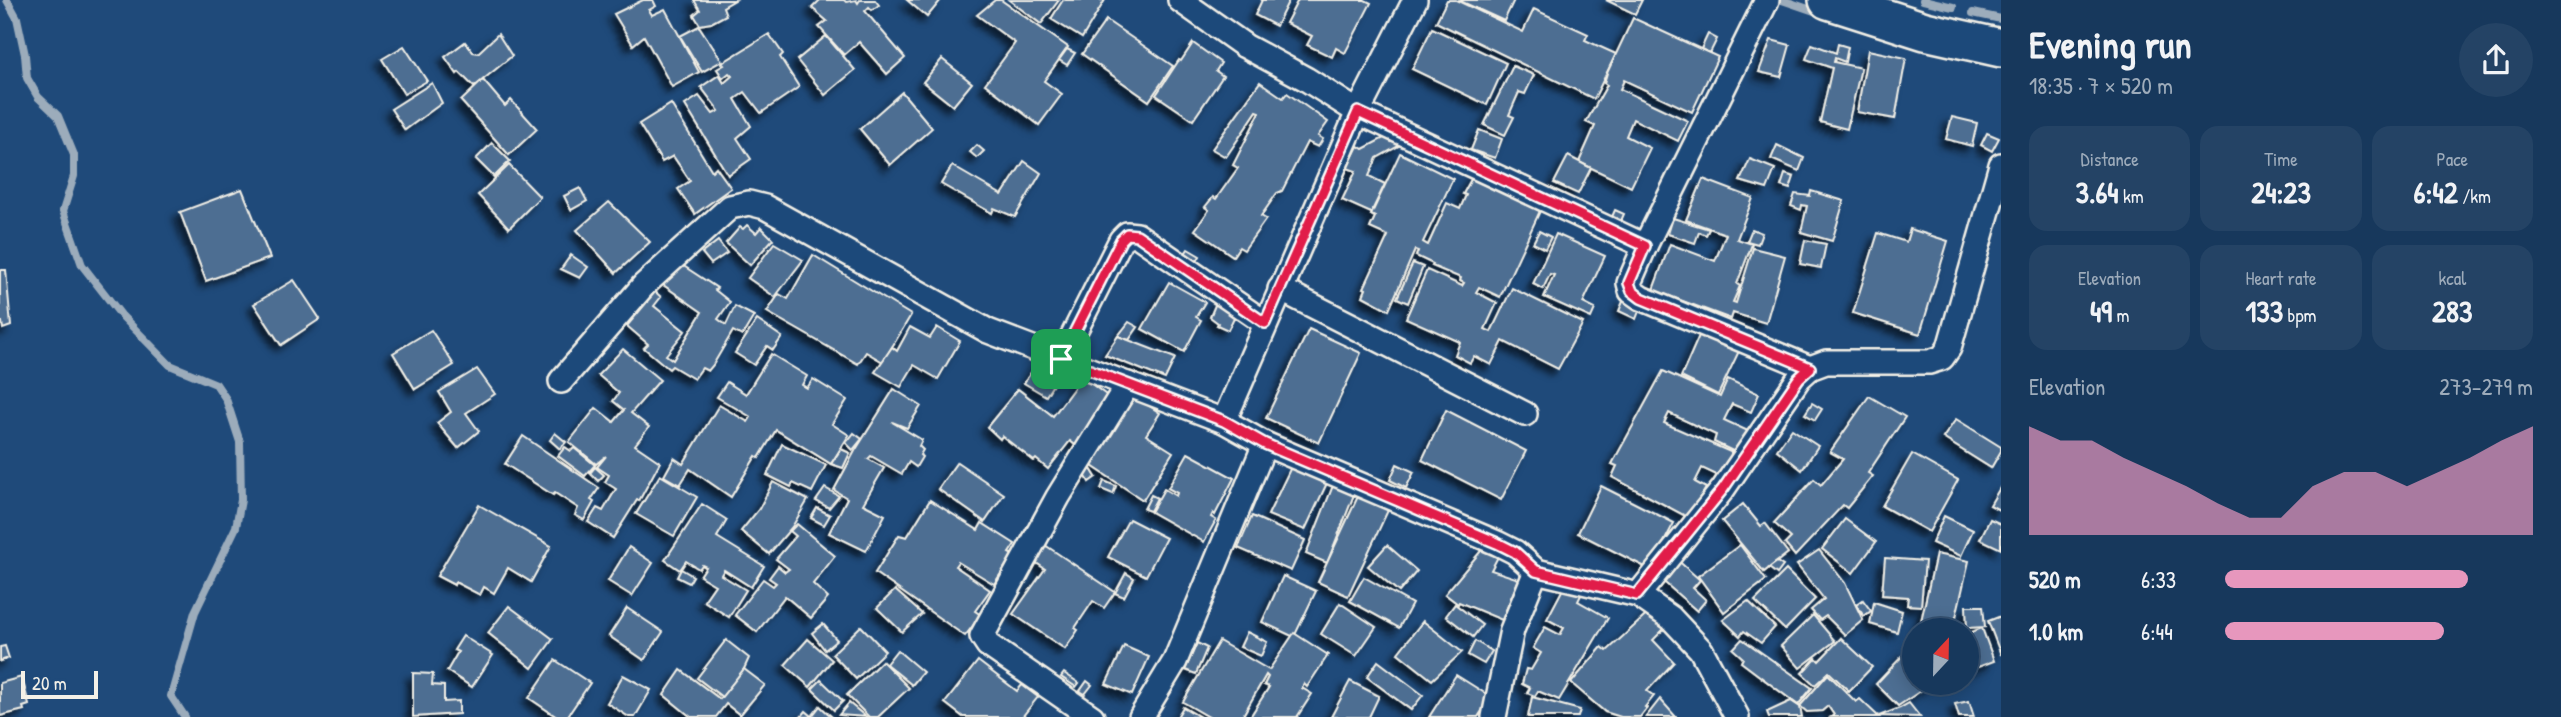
<!DOCTYPE html>
<meta charset="utf-8">
<style>
body{margin:0;font-family:"Patrick Hand",sans-serif;background:#244365;color:#f1f3f6;height:100vh;display:flex;flex-direction:column;font-size:26px;white-space:nowrap}
*{box-sizing:border-box;margin:0}
p{font-size:23px;color:#9eacbb}
.icon{flex:none;width:38px;height:38px;fill:none;stroke:currentColor;stroke-width:2;stroke-linecap:round;stroke-linejoin:round}
.map{position:relative;flex:1;overflow:hidden}
.sheet{display:flex;flex-direction:column;background:#17385c;width:560px}
.sheet>*{flex:none}
.needle{width:46px;rotate:22deg}
.fabs{position:absolute;left:1902px;top:618px;display:grid;gap:14px}
.fabs a{display:grid;place-items:center;width:77px;height:77px;border-radius:50%;background:#17385c;box-shadow:0 4px 18px #0003,0 0 0 2px #365272;font-size:35px}
.scale{position:absolute;left:21px;bottom:18px;width:77px;box-sizing:border-box;padding-left:7px;border:4px solid #f4f1e8;border-top:0;font-size:19px;line-height:24px;white-space:nowrap;color:#f4f1e8;-webkit-text-stroke:5px #1f4a7a;paint-order:stroke}
.pin{position:absolute;display:grid;place-items:center;width:60px;height:60px;color:#fff;margin:-30px;border-radius:14px;box-shadow:0 4px 10px #0006}
.round{display:grid;place-items:center;flex:none;width:74px;height:74px;border-radius:37px;background:#244365}
.summary{display:flex;align-items:center;justify-content:space-between;height:119px;padding:0 28px}
h1{font-size:38px;font-weight:700;line-height:52px}
.metrics{display:grid;grid-template-columns:repeat(3,1fr);gap:10px;height:119px;padding:7px 28px}
.metrics div{display:grid;align-content:center;border-radius:18px;background:#244365;text-align:center}
.metrics b{font-size:30px;font-weight:700}
.metrics small{font-size:19px;font-weight:400}
.metrics p{font-size:19px}
.chart{height:196px;padding:14px 28px}
.chart p{display:flex;justify-content:space-between}
.chart svg{width:100%;height:126px;margin-top:7px;fill:#e797bd;opacity:.7}
ul{padding:0 28px;list-style:none;font-size:23px}
li{display:grid;grid-template-columns:112px 84px 1fr;align-items:center;height:52px}
li i{height:18px;border-radius:9px;background:#e797bd}
main{display:flex;flex:1;min-height:0}
.map>svg:first-child{display:block}
.lines{fill:none;stroke-linecap:round;stroke-linejoin:round}
.stream{stroke:#9cacbb;stroke-width:8}
.building{fill:#4d6e92;stroke:#f4f1e8;stroke-width:2;filter:url(#shadow)}
.street-casing{stroke:#f4f1e8;stroke-width:28}
.primary-casing{stroke:#f4f1e8;stroke-width:42}
.street{stroke:#1f4a7a;stroke-width:23}
.primary{stroke:#1f4a7a;stroke-width:37}
.route-casing{stroke:#fff;stroke-width:14}
.route{stroke:#e11d48;stroke-width:9}
</style>
<main>
<div class="map">
<svg width="2001" height="717" viewBox="0 0 2001 717">
<defs>
<filter id="shadow"><feDropShadow dx="-6" dy="6" stdDeviation="3.5" flood-color="#0009"/></filter>
</defs>
<rect width="100%" height="100%" fill="#1f4a7a"/>
<filter id="ink" filterUnits="userSpaceOnUse"><feTurbulence type="fractalNoise" baseFrequency=".0143" numOctaves="2"/><feDisplacementMap in="SourceGraphic" scale="14" xChannelSelector="R" yChannelSelector="G"/><feConvolveMatrix kernelMatrix="1 2 1 2 8 2 1 2 1" color-interpolation-filters="sRGB"/></filter>
<g filter="url(#ink)">
<g class="lines">
<!-- stream -->
<g class="stream">
<polyline points="7,0 17,18 25,55 27,78 38,97 58,116 74,155 74,176 63,211 82,265 121,315 170,365 216,384 226,399 240,442 241,500 236,527 195,612 171,696 185,717"/>
<polyline points="1782,0 1823,14"/>
<polyline points="1923,0 1953,7"/>
<polyline points="1973,13 2001,19"/>
</g>
</g>
<!-- building -->
<g class="building">
<polygon points="643,0 653,0 656,6 649,10 652,15 665,9 699,72 672,87 644,36 633,45 614,14"/>
<polygon points="694,0 735,0 723,7 726,15 711,23 700,25 694,15 700,10"/>
<polygon points="820,0 844,0 846,2 856,0 858,3 860,0 875,0 879,5 872,10 869,7 865,11 905,58 887,74 859,42 844,55 819,27 827,21 812,8"/>
<polygon points="907,0 941,0 927,17"/>
<polygon points="995,0 1001,0 1068,47 1044,81 1062,94 1039,125 985,84 1015,43 977,15"/>
<polygon points="1009,0 1059,0 1041,24"/>
<polygon points="1063,0 1105,0 1082,38 1051,19"/>
<polygon points="1262,0 1289,0 1276,26 1255,15"/>
<polygon points="1298,0 1365,0 1371,3 1345,53 1336,48 1332,57 1307,45 1312,36 1286,23"/>
<polygon points="1447,0 1456,0 1523,32 1534,9 1588,34 1585,40 1616,54 1594,99 1436,22"/>
<polygon points="1458,0 1514,0 1504,21"/>
<polygon points="1606,0 1642,0 1635,14"/>
<polygon points="1633,18 1718,57 1692,112 1624,80 1620,89 1688,121 1678,141 1633,119 1626,136 1650,148 1631,187 1579,162 1595,126 1586,122 1607,85 1604,83 1607,73"/>
<polygon points="1106,20 1173,66 1149,101 1082,54"/>
<polygon points="699,26 722,61 702,72 680,36"/>
<polygon points="1432,28 1506,63 1487,105 1412,69"/>
<polygon points="498,34 512,56 474,87 459,72 457,74 445,57 465,42 473,52 478,53"/>
<polygon points="769,34 783,54 780,57 799,87 761,113 745,92 735,99 751,126 737,138 751,159 728,175 685,105 699,96 713,114 719,111 701,87 719,75 724,83 732,76 729,73 723,78 717,69 724,65 722,63"/>
<polygon points="1708,34 1717,39 1710,53 1701,49"/>
<polygon points="826,36 855,70 825,95 797,60"/>
<polygon points="1771,40 1790,45 1781,77 1759,72"/>
<polygon points="1193,43 1221,63 1216,71 1223,76 1193,120 1156,95 1179,60 1181,61"/>
<polygon points="1812,44 1836,53 1838,44 1848,47 1845,62 1835,58 1834,62 1861,68 1847,129 1820,122 1832,68 1806,59"/>
<polygon points="404,46 427,81 404,94 382,59"/>
<polygon points="1067,49 1075,53 1067,65 1059,60"/>
<polygon points="1868,50 1906,58 1895,119 1857,112"/>
<polygon points="942,59 972,83 953,106 923,82"/>
<polygon points="1513,66 1534,75 1525,94 1519,92 1509,115 1514,117 1505,135 1484,125"/>
<polygon points="483,80 505,106 511,100 537,129 509,155 461,101"/>
<polygon points="1260,82 1283,98 1287,93 1328,122 1318,136 1323,139 1318,147 1307,142 1282,191 1277,193 1261,216 1266,219 1244,250 1239,247 1233,256 1195,230 1209,210 1205,207 1213,197 1216,199 1238,168 1233,165 1260,112 1257,111 1226,157 1212,149"/>
<polygon points="432,83 442,103 405,130 391,109"/>
<polygon points="902,92 932,128 890,165 860,129"/>
<polygon points="671,104 712,171 716,167 731,188 695,214 678,189 690,181 673,156 662,162 639,124"/>
<polygon points="1952,117 1977,123 1972,146 1946,139"/>
<polygon points="1479,130 1502,139 1495,158 1471,150"/>
<polygon points="1395,132 1402,144 1377,158 1369,176 1385,184 1371,213 1342,200 1356,171 1347,168 1358,146 1363,149"/>
<polygon points="1987,133 1999,138 1992,151 1981,145"/>
<polygon points="492,143 510,161 494,177 476,159"/>
<polygon points="977,145 984,151 977,158 970,152"/>
<polygon points="1777,145 1804,158 1799,171 1771,159"/>
<polygon points="1400,153 1453,179 1423,242 1428,245 1447,203 1460,209 1466,195 1463,194 1475,172 1512,197 1540,211 1500,297 1479,287 1476,292 1497,303 1485,329 1491,332 1512,288 1583,323 1558,369 1503,341 1491,365 1474,356 1470,363 1455,355 1460,342 1406,318 1427,270 1462,286 1464,283 1460,281 1461,278 1432,266 1433,264 1416,256 1418,251 1415,250 1389,310 1363,296 1366,289 1364,288 1388,236 1370,228 1375,217 1371,215"/>
<polygon points="1568,156 1591,168 1578,194 1554,183"/>
<polygon points="1750,159 1775,169 1767,189 1740,181"/>
<polygon points="1024,161 1041,173 1015,217 994,208 992,213 941,184 952,166 1002,195"/>
<polygon points="509,165 540,197 509,228 478,195"/>
<polygon points="1785,174 1794,177 1790,189 1781,186"/>
<polygon points="1703,179 1753,198 1737,239 1752,244 1737,284 1740,286 1733,302 1736,303 1753,248 1785,256 1766,323 1733,313 1731,319 1653,290 1670,244 1715,261 1726,234 1686,220"/>
<polygon points="580,188 587,201 571,210 564,196"/>
<polygon points="242,189 270,258 206,281 180,212"/>
<polygon points="1811,191 1844,201 1832,241 1801,232 1807,206 1802,205 1801,210 1791,206 1795,194 1810,196"/>
<polygon points="609,202 650,242 616,273 577,230"/>
<polygon points="1615,210 1624,214 1620,223 1611,219"/>
<polygon points="1673,218 1709,229 1706,235 1699,232 1695,243 1668,234"/>
<polygon points="747,225 756,233 761,227 773,239 750,265 726,243 740,227 743,229"/>
<polygon points="1752,229 1762,233 1758,244 1747,241"/>
<polygon points="1910,229 1948,241 1920,334 1853,313 1878,233 1906,242"/>
<polygon points="1539,231 1551,237 1545,249 1533,243"/>
<polygon points="1556,234 1605,256 1583,303 1595,309 1591,318 1544,297 1554,275 1550,274 1543,289 1533,284"/>
<polygon points="1805,240 1826,244 1821,268 1800,264"/>
<polygon points="718,241 727,253 711,264 702,253"/>
<polygon points="774,243 803,260 775,297 748,278"/>
<polygon points="1188,249 1200,256 1193,268 1180,261"/>
<polygon points="571,255 588,267 580,278 561,269"/>
<polygon points="813,255 911,315 883,362 866,352 858,364 767,312 779,294 788,299"/>
<polygon points="676,261 717,288 715,290 730,302 718,319 726,325 735,306 754,316 742,336 733,331 713,365 708,371 702,368 694,379 672,366 669,369 644,348 648,344 627,326 647,302 643,298 651,288 661,297 654,306 685,331 666,355 673,360 702,312 659,282"/>
<polygon points="1413,263 1423,267 1408,303 1397,298"/>
<polygon points="0,270 6,270 11,326 3,329 2,322 0,322"/>
<polygon points="294,280 320,319 281,345 254,304"/>
<polygon points="1169,282 1205,302 1196,317 1201,320 1184,352 1142,329"/>
<polygon points="1218,298 1238,309 1228,330 1217,325 1218,323 1210,317"/>
<polygon points="1624,299 1641,306 1636,319 1619,311"/>
<polygon points="757,320 782,337 773,350 767,346 754,365 735,353"/>
<polygon points="1129,322 1138,327 1129,340 1118,336"/>
<polygon points="910,327 930,338 937,327 960,341 938,379 914,365 901,387 875,372 892,347 897,351"/>
<polygon points="1309,329 1361,353 1319,443 1266,418"/>
<polygon points="431,330 454,365 415,389 393,353"/>
<polygon points="1701,331 1740,349 1718,395 1681,377"/>
<polygon points="1118,336 1175,358 1165,379 1105,355"/>
<polygon points="623,349 660,380 631,413 649,427 635,445 660,462 639,501 637,500 613,538 588,522 597,508 603,511 616,489 605,482 609,475 597,467 606,456 596,464 569,442 596,408 614,422 624,410 613,401 619,393 598,375"/>
<polygon points="771,354 807,376 802,385 807,388 813,379 847,400 832,424 849,435 831,464 776,430 759,458 756,456 731,497 690,469 680,485 664,476 674,458 683,464 719,405 748,422 751,417 717,397 727,382 746,394"/>
<polygon points="1036,365 1048,373 1045,377 1054,383 1046,396 1024,383"/>
<polygon points="477,369 495,394 466,413 479,431 458,448 437,423 451,412 439,392"/>
<polygon points="1663,371 1720,397 1728,379 1759,394 1751,412 1732,404 1724,420 1748,431 1737,453 1714,442 1716,435 1669,413 1664,423 1735,454 1723,478 1702,468 1695,482 1706,488 1689,518 1612,477 1617,466 1612,464"/>
<polygon points="1082,377 1113,400 1079,448 1070,441 1048,469 1036,459 1034,461 1002,436 1000,439 987,427 1018,389 1053,416"/>
<polygon points="894,389 921,406 907,428 892,422 922,440 919,446 923,450 920,455 922,457 916,467 909,462 902,474 871,456 868,459 884,468 863,504 885,515 866,551 829,533 847,498 834,490 855,451"/>
<polygon points="1131,394 1160,413 1146,435 1173,452 1143,500 1086,462"/>
<polygon points="1869,396 1905,417 1868,473 1873,476 1847,508 1843,505 1795,556 1785,544 1791,538 1774,523 1814,479 1821,485 1843,459 1830,452"/>
<polygon points="1812,403 1822,409 1815,420 1805,414"/>
<polygon points="1446,410 1526,451 1501,500 1422,460"/>
<polygon points="1956,419 2001,447 2001,451 1991,468 1943,438"/>
<polygon points="1792,429 1818,446 1802,470 1777,450"/>
<polygon points="555,433 566,442 560,449 550,440"/>
<polygon points="854,433 862,439 853,450 846,443"/>
<polygon points="523,436 599,488 591,500 594,502 584,520 575,515 578,508 555,493 553,495 505,464"/>
<polygon points="782,444 826,465 812,492 793,483 791,487 767,475"/>
<polygon points="565,447 571,451 574,448 595,465 585,476 558,456"/>
<polygon points="841,449 850,453 843,468 831,464"/>
<polygon points="1188,453 1234,478 1215,515 1213,513 1211,517 1216,520 1204,542 1151,512 1164,489 1176,496 1177,493 1168,488"/>
<polygon points="1912,454 1958,480 1929,532 1882,506"/>
<polygon points="957,462 1004,494 985,522 938,489"/>
<polygon points="1397,464 1414,472 1406,488 1390,480"/>
<polygon points="595,467 604,475 598,481 590,473"/>
<polygon points="1291,467 1327,483 1305,530 1268,515"/>
<polygon points="1091,469 1096,477 1089,482 1084,473"/>
<polygon points="660,475 697,497 674,536 636,514"/>
<polygon points="1336,478 1357,487 1327,563 1306,554"/>
<polygon points="1104,481 1116,486 1113,494 1101,489"/>
<polygon points="773,482 808,500 792,527 769,554 741,531 759,509"/>
<polygon points="1601,486 1674,523 1654,561 1647,568 1578,533"/>
<polygon points="2001,486 2001,511 1990,505"/>
<polygon points="825,488 839,496 829,508 816,501"/>
<polygon points="1360,492 1390,506 1348,596 1318,582"/>
<polygon points="1151,495 1157,498 1150,511 1144,509"/>
<polygon points="930,500 978,530 982,523 1015,544 1009,553 1013,555 994,584 958,562 955,566 990,590 975,611 981,615 965,636 875,573 899,535 907,537"/>
<polygon points="702,504 727,520 717,537 764,566 751,587 724,570 721,575 746,590 729,617 704,601 715,585 700,576 706,567 702,565 699,569 686,561 680,570 665,560"/>
<polygon points="1743,504 1761,526 1765,523 1788,553 1764,572 1722,521"/>
<polygon points="479,505 551,546 531,582 508,568 494,593 484,587 480,595 455,582 454,585 437,576"/>
<polygon points="817,508 830,515 824,525 811,518"/>
<polygon points="1252,516 1305,540 1291,571 1238,548"/>
<polygon points="1944,516 1973,530 1961,556 1932,543"/>
<polygon points="1129,519 1166,538 1146,576 1108,557"/>
<polygon points="1845,519 1876,542 1853,573 1822,549"/>
<polygon points="1990,519 2001,524 2001,549 1980,539"/>
<polygon points="797,524 835,556 813,584 828,598 811,618 785,596 757,632 735,615 763,579 773,586 776,583 769,578 778,566 785,572 789,569 776,559 796,536 790,531"/>
<polygon points="1045,545 1115,592 1104,608 1093,601 1075,628 1078,630 1065,649 1013,614 1045,569 1035,562"/>
<polygon points="1387,545 1417,571 1399,592 1368,566"/>
<polygon points="1740,545 1766,580 1724,612 1698,576"/>
<polygon points="1485,546 1500,553 1491,570 1519,579 1502,620 1459,602 1458,604 1445,594"/>
<polygon points="629,547 653,563 632,596 608,581"/>
<polygon points="1819,550 1845,583 1863,620 1845,635 1826,616 1820,620 1811,610 1824,599 1797,565"/>
<polygon points="1936,554 1969,561 1953,630 1919,630"/>
<polygon points="1674,557 1700,580 1693,588 1706,600 1697,611 1657,576"/>
<polygon points="1885,558 1925,561 1921,606 1907,605 1908,597 1882,595"/>
<polygon points="1777,562 1783,566 1777,574 1769,568"/>
<polygon points="681,569 693,576 689,583 677,577"/>
<polygon points="1786,570 1815,599 1785,630 1755,601"/>
<polygon points="1126,573 1134,578 1124,597 1115,593"/>
<polygon points="1283,576 1316,591 1294,637 1262,622"/>
<polygon points="1364,577 1412,604 1399,628 1350,601"/>
<polygon points="1566,583 1583,591 1578,601 1608,618 1559,700 1538,691 1535,696 1527,693 1530,688 1522,684 1526,669 1531,670 1541,653 1533,648 1545,627 1560,635 1564,628 1547,619"/>
<polygon points="895,590 922,614 902,632 877,608"/>
<polygon points="1863,600 1871,611 1864,616 1856,605"/>
<polygon points="1748,601 1775,627 1761,643 1744,631 1740,636 1723,620"/>
<polygon points="1874,602 1902,611 1897,632 1870,624"/>
<polygon points="1340,603 1376,627 1356,656 1321,634"/>
<polygon points="1455,604 1482,625 1473,637 1446,616"/>
<polygon points="509,606 553,639 532,668 488,633"/>
<polygon points="1966,606 1983,606 1985,627 1967,628"/>
<polygon points="627,608 663,632 644,660 609,636"/>
<polygon points="1653,609 1668,625 1653,640 1674,662 1647,691 1654,696 1645,707 1647,708 1640,717 1621,717 1605,712 1571,683 1602,647 1607,651"/>
<polygon points="1813,615 1835,641 1800,668 1781,646"/>
<polygon points="2001,616 2001,655 1988,621"/>
<polygon points="1423,621 1462,652 1432,680 1398,653"/>
<polygon points="823,624 837,640 825,650 812,633"/>
<polygon points="861,626 885,651 856,679 832,654"/>
<polygon points="1982,628 1994,661 1970,670 1967,662 1967,634"/>
<polygon points="1247,632 1267,642 1261,656 1240,647"/>
<polygon points="1294,633 1328,655 1307,687 1304,684 1302,688 1312,694 1297,717 1250,717 1269,687 1264,685 1268,677 1266,675 1242,717 1209,717 1183,702 1219,641 1269,670"/>
<polygon points="463,636 493,655 472,687 447,671 458,652 454,650"/>
<polygon points="1841,638 1872,667 1849,691 1829,672 1815,685 1802,673 1816,658 1819,661"/>
<polygon points="808,639 832,660 810,687 785,665"/>
<polygon points="1742,639 1812,688 1798,705 1741,662 1743,658 1733,649"/>
<polygon points="726,640 749,658 744,669 722,697 697,678"/>
<polygon points="1475,641 1492,651 1484,664 1468,655"/>
<polygon points="1197,643 1207,648 1196,674 1185,670"/>
<polygon points="5,646 9,658 0,661 0,647"/>
<polygon points="1124,646 1149,657 1132,695 1106,684"/>
<polygon points="897,650 923,672 912,685 886,664"/>
<polygon points="1907,651 1914,659 1914,682 1934,682 1898,706 1876,684"/>
<polygon points="555,660 590,683 567,717 557,717 529,698"/>
<polygon points="882,661 909,688 878,717 869,717 847,695"/>
<polygon points="978,661 1017,691 1022,685 1038,697 1022,717 963,717 945,703"/>
<polygon points="1378,661 1423,695 1411,710 1367,677"/>
<polygon points="744,669 765,685 740,715 726,704 716,717 691,717 664,695 681,670 720,699"/>
<polygon points="413,673 433,674 432,685 444,686 444,702 459,701 459,714 413,717"/>
<polygon points="1064,673 1079,683 1076,687 1061,677"/>
<polygon points="1828,674 1856,702 1860,699 1879,717 1831,717 1834,715 1828,706 1822,711 1807,712 1800,706"/>
<polygon points="623,675 651,690 635,717 629,717 607,703"/>
<polygon points="1456,675 1491,697 1478,717 1429,717"/>
<polygon points="22,677 29,705 23,707 24,710 0,716 0,683"/>
<polygon points="821,680 843,701 834,710 812,689"/>
<polygon points="1087,681 1092,685 1085,694 1080,691"/>
<polygon points="1350,681 1379,696 1369,717 1331,717"/>
<polygon points="1532,697 1580,710 1578,717 1528,717"/>
<polygon points="1660,699 1676,717 1646,717"/>
<polygon points="1791,701 1800,707 1802,717 1769,717 1767,712"/>
<polygon points="1969,701 1974,717 1959,717 1955,704"/>
<polygon points="849,703 866,717 839,715"/>
<polygon points="1909,703 1920,717 1879,716 1900,708"/>
<polygon points="820,706 832,717 801,717 806,711 812,716"/>
<polygon points="1183,707 1200,717 1177,717"/>
</g>
<g class="lines">
<defs>
<g id="street">
<polyline points="1180,0 1245,46 1306,79 1358,112 1645,246"/>
<polyline points="1767,0 1645,246 1629,283 1631,291 1641,298 1810,368"/>
<polyline points="1280,289 1525,414"/>
<polyline points="1061,359 1121,240 1127,234 1137,235 1265,323"/>
<polyline points="561,381 644,285 730,207 749,203 765,207 988,331 1224,421 1265,444 1497,543 1515,552 1536,571 1638,595 1671,618 1701,650 1737,717"/>
<polyline points="1224,421 1358,112 1415,0"/>
<polyline points="1638,595 1723,489 1799,378 1810,368 1826,362 1929,362 1942,358 1949,348 2001,165"/>
<polyline points="1092,717 988,645 982,636 1058,497 1128,384"/>
<polyline points="1141,717 1175,661 1265,444"/>
<polyline points="1494,717 1512,630 1536,571"/>
</g>
<polyline id="primary" points="1828,0 1925,31 2001,48"/>
</defs>
<!-- street casing -->
<use href="#street" class="street-casing"/>
<!-- primary casing -->
<use href="#primary" class="primary-casing"/>
<!-- street -->
<use href="#street" class="street"/>
<!-- primary -->
<use href="#primary" class="primary"/>
</g>
</g>
<g class="lines" filter="url(#ink)">
<defs>
<polygon id="route" points="1358,112 1645,246 1629,283 1632,291 1641,298 1810,368 1799,378 1723,489 1637,595 1536,571 1515,552 1497,543 1265,444 1224,421 1061,359 1121,240 1127,234 1137,235 1265,323"/>
</defs>
<!-- route casing -->
<use href="#route" class="route-casing"/>
<!-- route -->
<use href="#route" class="route"/>
</g>
</svg>
<div class="fabs">
<a><svg class="needle" viewBox="-14 -14 28 28"><path d="M0-13l5 13h-10z" fill="#e53935"/><path d="M0 13l5-13h-10z" fill="#9eacbb"/></svg></a>
</div>
<div class="scale">20 m</div>
<div class="pin" style="left:1061px;top:359px;background:#1e9e55"><svg class="icon" aria-label="arrive" viewBox="0 0 24 24"><path d="M6 21V4h12l-3 4 3 4H6"/></svg></div>
</div>
<section class="sheet">
<div class="summary"><div><h1>Evening run</h1><p>18:35 · 7 × 520 m</p></div><a class="round"><svg class="icon" aria-label="share" viewBox="0 0 24 24"><path d="M12 15V3M7 8l5-5 5 5M5 13v7h14v-7"/></svg></a></div>
<div class="metrics">
<div><p>Distance</p><b>3.64<small> km</small></b></div>
<div><p>Time</p><b>24:23</b></div>
<div><p>Pace</p><b>6:42<small> /km</small></b></div>
</div>
<div class="metrics">
<div><p>Elevation</p><b>49<small> m</small></b></div>
<div><p>Heart rate</p><b>133<small> bpm</small></b></div>
<div><p>kcal</p><b>283</b></div>
</div>
<div class="chart"><p><span>Elevation</span>273–279 m</p>
<svg viewBox="0 0 160 44" preserveAspectRatio="none"><path d="M0 44V6L10 11L20 11L30 17L40 22L50 27L60 33L70 38L80 38L90 27L100 22L110 22L120 27L130 22L140 17L150 11L160 6V44z"/></svg>
</div>
<ul>
<li><b>520 m</b>6:33<i style="width:79%"></i></li>
<li><b>1.0 km</b>6:44<i style="width:71%"></i></li>
</ul>
</section>
</main>
